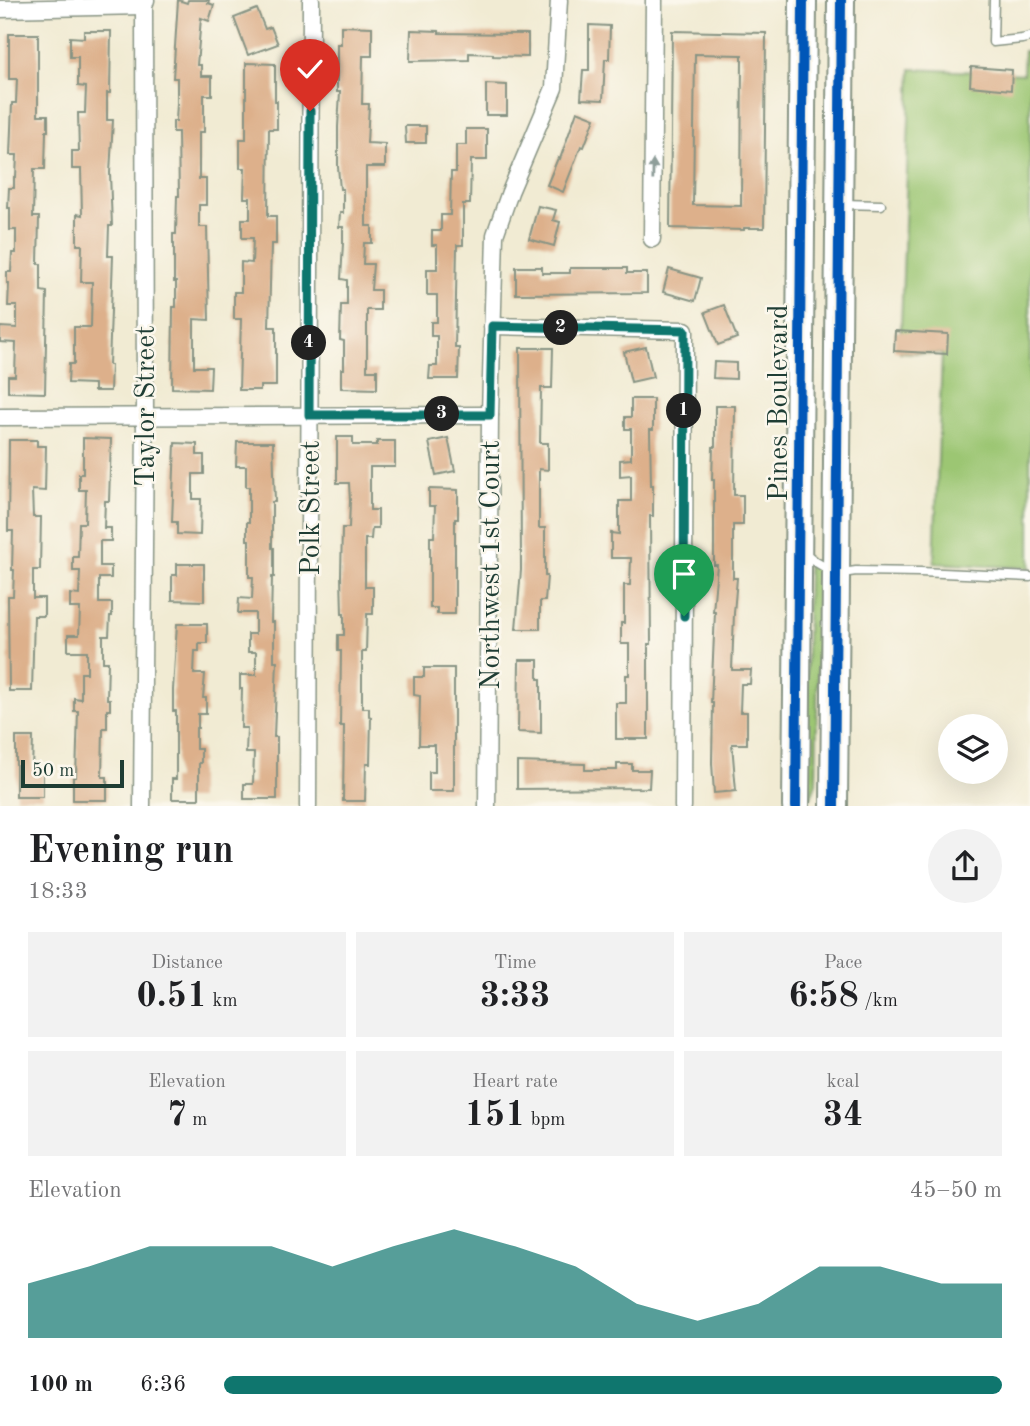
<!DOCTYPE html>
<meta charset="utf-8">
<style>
body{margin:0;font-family:"Old Standard TT",serif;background:#f2f2f2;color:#202124;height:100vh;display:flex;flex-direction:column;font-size:26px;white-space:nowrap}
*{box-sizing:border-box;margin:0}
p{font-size:23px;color:#757577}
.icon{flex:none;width:38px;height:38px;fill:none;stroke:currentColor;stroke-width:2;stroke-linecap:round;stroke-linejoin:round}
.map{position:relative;height:806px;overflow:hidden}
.side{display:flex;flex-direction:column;background:#fff;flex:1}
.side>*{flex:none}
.fabs{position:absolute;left:938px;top:714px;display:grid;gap:14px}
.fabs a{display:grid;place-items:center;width:70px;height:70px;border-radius:50%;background:#fff;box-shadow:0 7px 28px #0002;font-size:35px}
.scale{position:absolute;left:21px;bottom:18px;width:103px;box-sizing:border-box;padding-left:7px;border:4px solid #1f3d34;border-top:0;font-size:19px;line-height:24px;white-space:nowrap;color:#1f3d34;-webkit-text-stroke:5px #fbf7ec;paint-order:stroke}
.pin{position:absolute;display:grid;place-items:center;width:60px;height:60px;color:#fff;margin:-72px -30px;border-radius:50% 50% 50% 0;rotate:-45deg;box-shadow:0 0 7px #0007}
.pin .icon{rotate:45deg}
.km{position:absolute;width:35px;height:35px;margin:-18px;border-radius:50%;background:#222;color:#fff;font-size:19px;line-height:35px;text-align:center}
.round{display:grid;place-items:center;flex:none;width:74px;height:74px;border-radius:37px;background:#f2f2f2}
.overview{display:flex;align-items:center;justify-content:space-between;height:119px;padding:0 28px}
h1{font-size:38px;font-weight:800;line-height:52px}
.figures{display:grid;grid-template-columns:repeat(3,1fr);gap:10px;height:119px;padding:7px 28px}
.figures div{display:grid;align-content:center;border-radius:0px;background:#f2f2f2;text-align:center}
.figures b{font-size:35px;font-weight:800}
.figures small{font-size:19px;font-weight:400}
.figures p{font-size:19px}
.chart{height:196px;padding:14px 28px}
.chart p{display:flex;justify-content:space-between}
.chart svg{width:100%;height:126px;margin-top:7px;fill:#0f766e;opacity:.7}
ul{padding:0 28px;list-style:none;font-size:23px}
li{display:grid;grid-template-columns:112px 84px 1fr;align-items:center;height:52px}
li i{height:18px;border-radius:9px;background:#0f766e}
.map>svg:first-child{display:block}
.green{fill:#9cc673;stroke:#5e8254;stroke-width:2}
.building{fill:#ddb08b;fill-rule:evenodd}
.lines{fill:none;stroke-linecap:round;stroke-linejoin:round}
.service-casing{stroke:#889484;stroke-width:11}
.minor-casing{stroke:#889484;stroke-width:19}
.trunk-casing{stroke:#889484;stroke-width:30}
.service{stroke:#fff;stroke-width:8}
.minor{stroke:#fff;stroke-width:16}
.trunk{stroke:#fff;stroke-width:26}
.cycleway-casing{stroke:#fbf7ec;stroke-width:15}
.cycleway{stroke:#0057b8;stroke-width:10}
.oneway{fill:#8f9e9a}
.route-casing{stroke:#fff;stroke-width:14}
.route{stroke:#0f766e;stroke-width:9}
.labels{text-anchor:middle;stroke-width:5;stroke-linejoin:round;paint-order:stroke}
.street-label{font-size:28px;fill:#1f3d34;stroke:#fbf7ec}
</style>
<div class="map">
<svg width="1030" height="807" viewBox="0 0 1030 807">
<rect width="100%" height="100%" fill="#fbf7ec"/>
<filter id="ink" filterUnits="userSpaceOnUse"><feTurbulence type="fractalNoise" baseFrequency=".0143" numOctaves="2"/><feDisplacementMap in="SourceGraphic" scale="14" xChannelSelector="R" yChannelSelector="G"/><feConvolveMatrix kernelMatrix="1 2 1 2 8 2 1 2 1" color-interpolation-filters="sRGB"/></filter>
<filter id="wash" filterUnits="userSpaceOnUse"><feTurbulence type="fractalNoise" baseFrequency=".00686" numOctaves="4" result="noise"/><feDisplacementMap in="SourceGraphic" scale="28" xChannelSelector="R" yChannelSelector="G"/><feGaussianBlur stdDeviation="1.57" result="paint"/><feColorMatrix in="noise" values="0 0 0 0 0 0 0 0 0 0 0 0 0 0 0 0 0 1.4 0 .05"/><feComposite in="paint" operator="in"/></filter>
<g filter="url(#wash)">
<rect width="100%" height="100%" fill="#f1ebd3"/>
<!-- green -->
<g class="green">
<polygon points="1024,51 1030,51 1030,568 934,563 942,354 900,352 911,69 1023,74"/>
<polygon points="808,559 819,574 816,783 811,797 805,796"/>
</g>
<g id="blocks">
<!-- building -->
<g class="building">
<polygon points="178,0 187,3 188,0 209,0 208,3 214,5 209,21 201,18 197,65 201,65 201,76 212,76 212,95 204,95 204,132 199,132 199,179 206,179 206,205 199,205 199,227 207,227 209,320 194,319 194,367 211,367 210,389 172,388 173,307 176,307 176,282 174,282 174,244 173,244 173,234 176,234 177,196 179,196 178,132 173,132 173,121 176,121 177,103 177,78 173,78"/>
<polygon points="257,9 265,29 271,27 278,44 248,55 234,18"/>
<polygon points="589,25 610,26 609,59 605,59 603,100 581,99 583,70 589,70"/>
<polygon points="341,26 372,27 372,56 363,56 362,104 369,104 367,143 385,144 385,167 366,167 366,226 372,226 372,243 364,243 363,264 373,264 371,290 380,290 380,310 367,310 367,370 377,370 377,389 341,388 341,369 344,369 344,341 340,340 341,305 347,305 347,280 341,279 343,243 343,227 339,227 340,213 343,213 343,189 340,189 338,167 338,127 340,92 337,92 337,44 341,44"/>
<polygon points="411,30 439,31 439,33 528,34 528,57 493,56 493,54 469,53 469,60 410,61"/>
<polygon points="84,31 111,31 110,93 107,93 107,120 113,120 110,173 112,226 109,226 108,256 113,256 109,365 111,365 110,391 94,391 94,384 68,383 69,364 74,364 74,327 91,327 92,282 81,282 82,245 77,245 77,214 82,215 81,169 72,169 72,151 79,151 78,113 85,113 86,87 78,86 78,57 70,57 70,37 84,38"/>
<path d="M672,31l94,2 -2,195h-20v2l-74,-2zM695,54l47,1 -1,151 -48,-1z"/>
<polygon points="9,34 38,34 38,115 48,115 48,131 46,131 45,169 34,169 33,217 39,217 38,264 41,264 41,291 47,292 45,393 8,392 8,376 15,376 16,343 0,342 0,327 17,328 17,306 8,306 9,283 7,283 7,272 11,272 12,253 16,253 16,230 10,230 10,208 8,208 9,188 14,188 14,177 16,177 17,155 10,155 12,103 16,103 17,79 9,79"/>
<polygon points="246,63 275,64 275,101 277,101 277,129 269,129 268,216 276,216 276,244 271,244 269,327 276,327 276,386 260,386 260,390 239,390 241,319 234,319 234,292 241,292 241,262 252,263 253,238 242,238 242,219 250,219 250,198 244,198 245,168 240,168 240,139 246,139"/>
<polygon points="971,67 1012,70 1011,90 970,86"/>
<polygon points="486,84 507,85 507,115 486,115"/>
<polygon points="577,111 595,118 584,147 581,146 563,192 547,185 558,158 560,159"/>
<polygon points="405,126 426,126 426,143 406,143"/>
<polygon points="466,129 487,129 487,160 471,160 470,204 463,204 463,245 457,245 455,348 459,348 458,379 429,379 430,366 437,366 437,336 431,336 431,322 437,322 437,295 427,295 427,269 437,269 437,245 432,245 432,231 441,231 441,215 450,215 451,172 456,172 456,145 466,145"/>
<polygon points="538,206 556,210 553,220 560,222 554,246 529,239"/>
<polygon points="516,267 542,267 542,273 570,273 570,268 627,268 627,273 647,273 647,293 516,294"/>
<polygon points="669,269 701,278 695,301 663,292"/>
<polygon points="724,305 737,338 718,345 705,312"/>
<polygon points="895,331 948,334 947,354 894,351"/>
<polygon points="646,347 653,377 631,382 624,352"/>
<polygon points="520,348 553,348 552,388 541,388 540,443 548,443 548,470 539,469 539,528 545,528 545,576 547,576 545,601 540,601 540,629 516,629 521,570"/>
<polygon points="714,362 736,363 736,379 713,378"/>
<polygon points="631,399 653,399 653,430 650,430 651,485 653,485 653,516 650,516 651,644 648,644 648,739 616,739 616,703 626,703 626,675 629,675 629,644 621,644 621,623 624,623 624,585 630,585 631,558 611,558 611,533 619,534 619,501 631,501 631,475 620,476 620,460 631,459 631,429 625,429 625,417 631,417"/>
<polygon points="715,406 735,406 734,495 743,495 743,525 733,525 733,578 737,578 734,613 732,670 751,670 750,684 741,684 740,712 747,712 747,744 732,744 736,791 714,793 712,763 713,703 711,703 715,612 713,612 717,565 714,565 714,480 712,480 713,447 715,447"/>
<polygon points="337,437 353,437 353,445 377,445 377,441 395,441 395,467 370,467 370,510 378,510 378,528 372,528 371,539 365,539 365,587 373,587 373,614 367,614 366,652 362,652 362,708 369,708 369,716 371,717 370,764 366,764 365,801 343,801 344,726 340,726 341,651 338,651 338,635 344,635 344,614 342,614 341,576 342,528 349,528 350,501 349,483 337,483"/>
<polygon points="83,438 111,439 109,501 105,501 104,528 111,528 111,541 100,541 100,566 111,566 111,578 99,578 99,603 112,603 112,616 110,616 109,636 103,636 103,662 108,662 107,699 110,699 110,710 107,710 107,728 103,728 102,777 107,777 107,800 73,800 73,777 76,777 78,711 74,711 74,698 81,699 81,673 87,673 87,651 68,651 68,635 79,635 80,608 70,608 70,594 79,595 80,571 73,571 73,557 78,557 79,523 85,523 86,490 79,490 79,474 83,474"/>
<polygon points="448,438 455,471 436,475 429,442"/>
<polygon points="9,440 37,440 37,446 46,446 45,491 32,490 33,517 41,517 40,570 33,570 33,598 44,598 44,616 34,616 32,691 9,691 8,596 13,596 14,570 12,570 13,531 8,531"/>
<polygon points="237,442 273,442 275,502 272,502 272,548 274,548 274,577 272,577 271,622 274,622 274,661 277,661 274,737 277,737 277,799 244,799 244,784 253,784 254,753 246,753 247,728 241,728 242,689 240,689 240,675 256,675 256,652 248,652 248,634 255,634 255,613 238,613 239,598 252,599 253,577 249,577 249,540 247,540 247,522 249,522 249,487 246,487 246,466 236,466"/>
<polygon points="175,443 197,444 197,455 204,455 204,474 193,474 193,499 201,499 200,535 177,534 177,522 172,522"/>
<polygon points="429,489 458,490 458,519 455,519 455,614 437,614 437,608 430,608 430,537 434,537 435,506 429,506"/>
<polygon points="177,564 204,564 204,601 172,600 172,575 177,575"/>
<polygon points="177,624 207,624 207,643 199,643 199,651 195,651 194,674 205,674 203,698 206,698 206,714 198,714 198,728 196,728 196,749 201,749 201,763 199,763 199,799 172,799 172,779 176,779 176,711 173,711 173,690"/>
<polygon points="519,660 538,660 538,679 541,679 541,733 518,732"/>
<polygon points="424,668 454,668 454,791 429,791 429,772 435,772 435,745 419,745 420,696 414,695 414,677 424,677"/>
<polygon points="16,737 33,737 32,771 43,771 43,797 16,797"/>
<polygon points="517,762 585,764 585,770 617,770 617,764 632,764 632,770 650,770 649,788 517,789"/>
</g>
</g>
</g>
<g filter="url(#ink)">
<use href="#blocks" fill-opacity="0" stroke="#889484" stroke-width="2"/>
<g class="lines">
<defs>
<g id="service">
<polyline points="994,0 993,42 1022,39 1030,37"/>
<polyline points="842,204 881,205"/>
<polyline points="805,553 816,562 836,574 856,571 920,572 1030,577"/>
</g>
<g id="minor">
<polyline points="0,9 144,6 146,0"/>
<polyline points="652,239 654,0"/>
<polyline points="492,326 685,330 683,807"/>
<polyline points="0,417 490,415"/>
<polyline points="142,807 145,416 144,6"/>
<polyline points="308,807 311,0"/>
<polyline points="487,807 490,415 495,235 510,192 554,88 559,0"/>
</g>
<g id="trunk">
<polyline points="796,807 803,0"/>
<polyline points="834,807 841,0"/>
</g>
</defs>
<!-- service casing -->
<use href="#service" class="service-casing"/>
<!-- minor casing -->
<use href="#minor" class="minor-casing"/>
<!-- trunk casing -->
<use href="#trunk" class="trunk-casing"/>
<!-- service -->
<use href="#service" class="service"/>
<!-- minor -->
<use href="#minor" class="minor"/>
<!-- trunk -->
<use href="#trunk" class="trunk"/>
<defs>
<g id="cycleway">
<polyline points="796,807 803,0"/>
<polyline points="834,807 841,0"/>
</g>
</defs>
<!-- cycleway casing -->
<use href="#cycleway" class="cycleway-casing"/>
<!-- cycleway -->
<use href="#cycleway" class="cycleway"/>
</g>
<!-- one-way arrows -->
<defs><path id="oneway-solid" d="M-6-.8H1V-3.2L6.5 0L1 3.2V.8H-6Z" transform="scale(1.75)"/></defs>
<use class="oneway" href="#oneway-solid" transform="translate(653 170) rotate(-89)"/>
</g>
<g class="lines" filter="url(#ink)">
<defs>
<polyline id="route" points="310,111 309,415 490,415 492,326 685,330 684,616"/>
</defs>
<!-- route casing -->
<use href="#route" class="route-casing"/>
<!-- route -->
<use href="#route" class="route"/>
</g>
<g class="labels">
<!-- street labels -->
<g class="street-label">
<text transform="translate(777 403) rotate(-90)" y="10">Pines Boulevard</text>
<text transform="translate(144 406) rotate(-90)" y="10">Taylor Street</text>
<text transform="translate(309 508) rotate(-90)" y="10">Polk Street</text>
<text transform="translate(489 565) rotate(-90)" y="10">Northwest 1st Court</text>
</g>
</g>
</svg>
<div class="fabs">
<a><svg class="icon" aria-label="layers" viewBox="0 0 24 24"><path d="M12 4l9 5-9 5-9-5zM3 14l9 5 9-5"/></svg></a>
</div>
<div class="scale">50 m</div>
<div class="pin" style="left:684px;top:616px;background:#1e9e55"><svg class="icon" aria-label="arrive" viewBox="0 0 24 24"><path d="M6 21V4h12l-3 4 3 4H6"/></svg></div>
<div class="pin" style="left:310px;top:111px;background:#d93025"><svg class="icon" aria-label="check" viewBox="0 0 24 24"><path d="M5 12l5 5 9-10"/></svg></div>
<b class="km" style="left:684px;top:411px">1</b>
<b class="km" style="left:561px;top:328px">2</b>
<b class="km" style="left:442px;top:414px">3</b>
<b class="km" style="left:309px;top:343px">4</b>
</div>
<section class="side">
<div class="overview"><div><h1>Evening run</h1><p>18:33</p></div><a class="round"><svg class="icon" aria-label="share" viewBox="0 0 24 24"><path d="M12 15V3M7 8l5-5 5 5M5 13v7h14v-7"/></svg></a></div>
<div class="figures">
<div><p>Distance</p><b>0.51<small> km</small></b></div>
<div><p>Time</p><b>3:33</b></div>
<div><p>Pace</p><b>6:58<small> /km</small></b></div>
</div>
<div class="figures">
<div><p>Elevation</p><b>7<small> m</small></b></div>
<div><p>Heart rate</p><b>151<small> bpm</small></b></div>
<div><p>kcal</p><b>34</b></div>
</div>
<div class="chart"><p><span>Elevation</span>45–50 m</p>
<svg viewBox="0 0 160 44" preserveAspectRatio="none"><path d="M0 44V25L10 19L20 12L30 12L40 12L50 19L60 12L70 6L80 12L90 19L100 32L110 38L120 32L130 19L140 19L150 25L160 25V44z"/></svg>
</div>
<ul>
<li><b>100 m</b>6:36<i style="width:100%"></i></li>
</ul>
</section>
